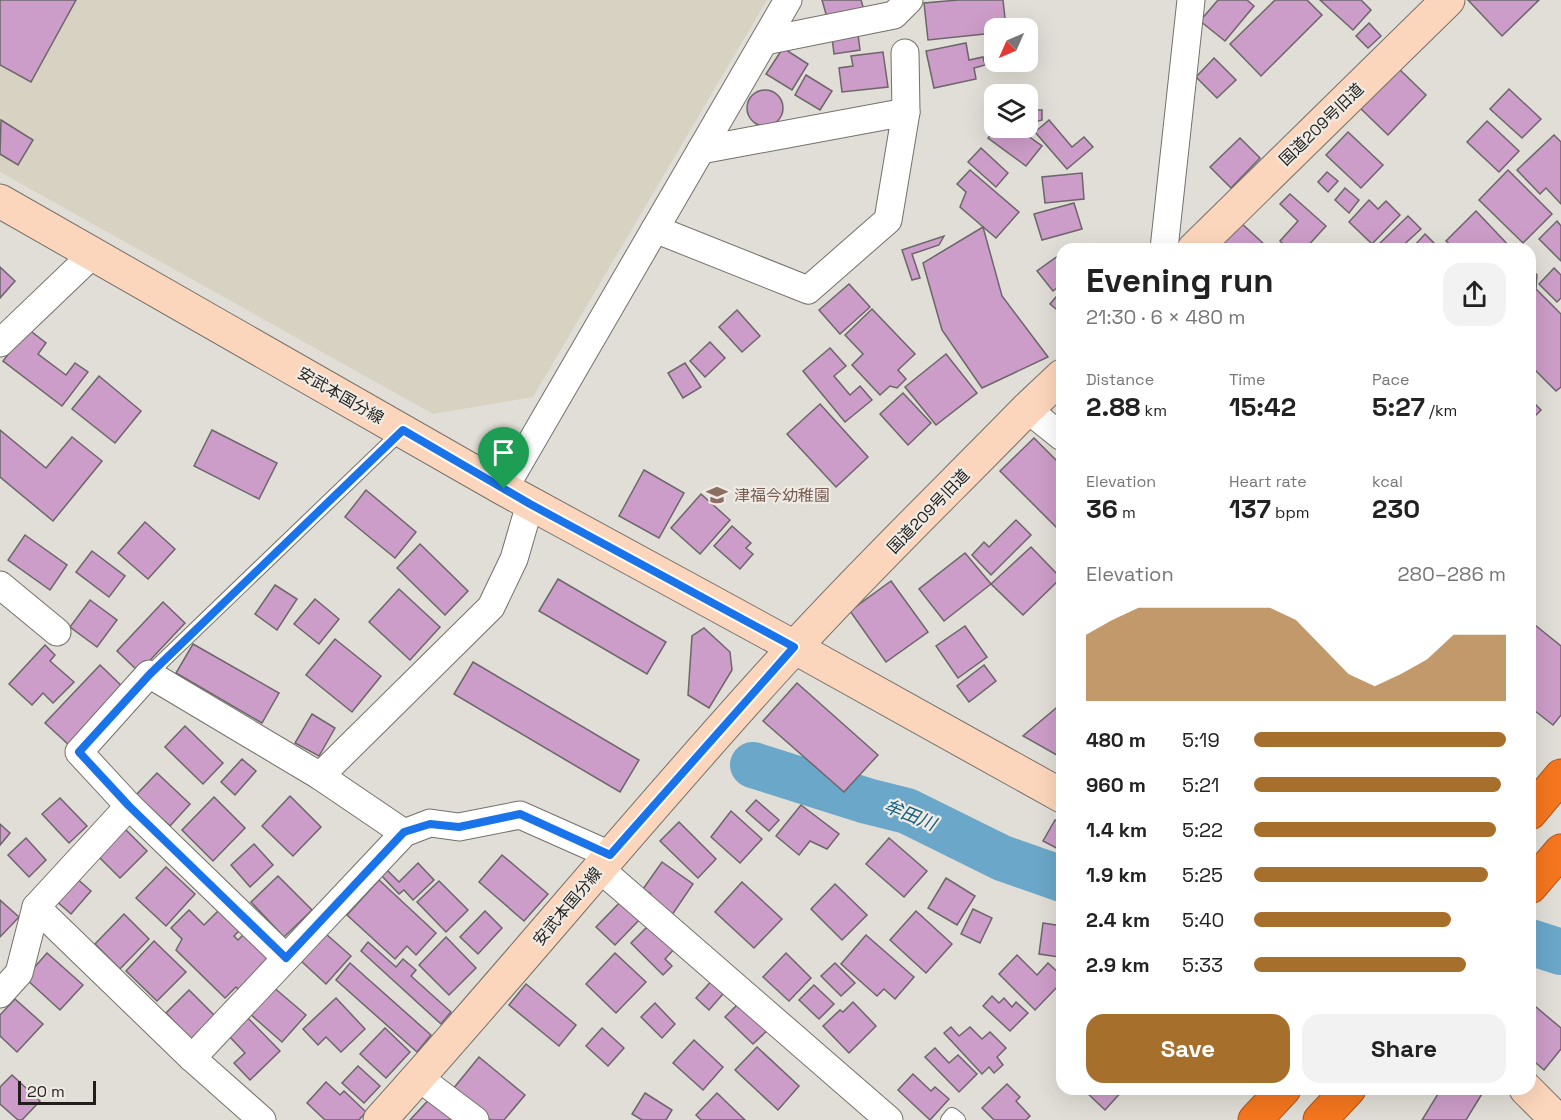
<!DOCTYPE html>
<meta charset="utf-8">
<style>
body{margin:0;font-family:"Space Grotesk","Noto Sans JP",sans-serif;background:#f2f2f2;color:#222;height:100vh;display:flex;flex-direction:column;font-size:22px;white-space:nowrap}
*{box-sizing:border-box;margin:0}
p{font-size:20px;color:#767676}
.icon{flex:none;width:33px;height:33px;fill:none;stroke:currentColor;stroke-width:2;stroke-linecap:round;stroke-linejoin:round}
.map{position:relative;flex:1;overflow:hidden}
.drawer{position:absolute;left:1056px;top:243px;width:480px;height:852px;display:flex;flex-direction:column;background:#fff;border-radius:18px;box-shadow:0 6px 24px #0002}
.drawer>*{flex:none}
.needle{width:39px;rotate:225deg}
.controls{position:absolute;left:984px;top:18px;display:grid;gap:12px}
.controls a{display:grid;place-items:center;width:54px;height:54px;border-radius:12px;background:#fff;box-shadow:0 6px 24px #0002;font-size:30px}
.scale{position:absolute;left:18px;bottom:15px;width:78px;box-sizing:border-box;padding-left:6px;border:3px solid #201f1c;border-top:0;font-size:16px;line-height:21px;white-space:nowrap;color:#201f1c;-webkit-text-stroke:4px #efebe4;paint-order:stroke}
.pin{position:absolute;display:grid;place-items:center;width:51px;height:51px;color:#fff;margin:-62px -26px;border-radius:50% 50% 50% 0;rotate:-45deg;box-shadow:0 0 6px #0007}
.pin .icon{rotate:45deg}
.round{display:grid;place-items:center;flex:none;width:63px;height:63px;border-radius:18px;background:#f2f2f2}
.headline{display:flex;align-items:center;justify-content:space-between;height:102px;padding:0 30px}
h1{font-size:33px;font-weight:700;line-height:45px}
.metrics{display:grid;grid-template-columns:repeat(3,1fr);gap:9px;height:102px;padding:6px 30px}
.metrics div{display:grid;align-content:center}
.metrics b{font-size:26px;font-weight:700}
.metrics small{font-size:16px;font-weight:400}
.metrics p{font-size:16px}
.chart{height:168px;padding:12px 30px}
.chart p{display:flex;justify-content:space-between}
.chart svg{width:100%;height:108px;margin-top:6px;fill:#a76f2c;opacity:.7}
.primary-button{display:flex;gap:12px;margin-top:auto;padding:12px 30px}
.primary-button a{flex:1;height:69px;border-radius:18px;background:#a76f2c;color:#fff;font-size:24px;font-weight:700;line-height:69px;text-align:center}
.primary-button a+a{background:#f2f2f2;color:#222}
ul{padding:0 30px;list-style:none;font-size:20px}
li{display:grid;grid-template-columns:96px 72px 1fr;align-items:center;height:45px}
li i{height:15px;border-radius:8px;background:#a76f2c}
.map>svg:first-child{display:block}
.built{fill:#d8d2c3}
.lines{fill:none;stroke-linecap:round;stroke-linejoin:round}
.river{stroke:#6aa7c9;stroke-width:46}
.building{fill:#cc9dc8;stroke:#6c666b;stroke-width:1.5}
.lane-casing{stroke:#74716a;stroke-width:16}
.street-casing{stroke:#74716a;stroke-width:29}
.secondary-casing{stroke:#74716a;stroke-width:35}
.highway-casing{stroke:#aa581d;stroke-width:35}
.lane{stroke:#fff;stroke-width:14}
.street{stroke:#fff;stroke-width:27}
.secondary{stroke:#fcd6bc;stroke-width:33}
.highway{stroke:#f5761e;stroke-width:33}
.route-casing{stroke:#fff;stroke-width:12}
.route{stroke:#1a73e8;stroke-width:8}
.labels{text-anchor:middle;stroke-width:4.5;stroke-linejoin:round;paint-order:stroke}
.street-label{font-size:16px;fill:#201f1c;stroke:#efebe4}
.education-label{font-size:16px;fill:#785e54;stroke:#efebe4;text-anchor:start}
.water-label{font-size:18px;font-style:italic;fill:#115e80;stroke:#efebe4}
</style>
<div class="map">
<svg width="1561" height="1120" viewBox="0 0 1561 1120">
<rect width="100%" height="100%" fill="#e1ded7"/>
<!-- built -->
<polygon class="built" points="0,0 767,0 533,397 433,414 0,172"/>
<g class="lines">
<!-- river -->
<g class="river">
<polyline points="753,765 867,801 907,811 1002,858 1062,879"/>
<polyline points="1530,942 1561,952"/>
</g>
</g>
<!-- building -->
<g class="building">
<polygon points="0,0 76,0 31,82 0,65"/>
<polygon points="822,0 861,0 864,10 828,21"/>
<polygon points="958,0 1003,0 1006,28 994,28 994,33 928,40 924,3"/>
<polygon points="1218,0 1247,0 1254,6 1225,41 1200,21"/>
<polygon points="1275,0 1307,0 1322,15 1261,76 1230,44"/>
<polygon points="1320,0 1361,0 1371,10 1353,30"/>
<polygon points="1468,0 1539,0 1502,36"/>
<polygon points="1369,23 1381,36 1368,48 1356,36"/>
<polygon points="857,26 860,50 834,54 831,29"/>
<polygon points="966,43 969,60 983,57 985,65 974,68 976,79 934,88 926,51"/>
<polygon points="783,48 808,64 792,90 766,74"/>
<polygon points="883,52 888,87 842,92 839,68 853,66 851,56"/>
<polygon points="1214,58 1236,80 1217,98 1196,77"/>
<polygon points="1397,67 1426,95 1388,135 1359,107"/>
<polygon points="806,75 832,91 820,110 795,95"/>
<polygon points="1509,89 1541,119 1522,138 1490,109"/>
<circle cx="765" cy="108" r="18"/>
<polygon points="1028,110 1042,110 1042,120 1028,124"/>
<polygon points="1,120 33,140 18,165 0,154"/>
<polygon points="1049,120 1072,147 1084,137 1093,147 1067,169 1035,132"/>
<polygon points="1487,121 1519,151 1499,172 1467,142"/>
<polygon points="996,128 1017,128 1042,146 1026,166 988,138"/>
<polygon points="1348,132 1383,165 1361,188 1326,155"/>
<polygon points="1554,135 1561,142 1561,204 1546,188 1540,194 1517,170"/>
<polygon points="1240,138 1260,158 1231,188 1210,167"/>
<polygon points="981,148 1008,173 996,187 968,162"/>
<polygon points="970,170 1019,212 996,238 960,207 966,192 957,184"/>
<polygon points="1508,170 1552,214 1523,243 1479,200"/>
<polygon points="1327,172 1338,181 1328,192 1318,182"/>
<polygon points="1082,173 1084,199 1045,203 1042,177"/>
<polygon points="1345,188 1359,200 1349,213 1335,200"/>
<polygon points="1290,194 1326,226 1305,249 1288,249 1280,241 1298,221 1280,204"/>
<polygon points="1369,200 1378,209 1386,201 1400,215 1372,244 1349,222"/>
<polygon points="1074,203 1082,229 1042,240 1034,214"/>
<polygon points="1476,211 1512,249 1455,249 1446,241"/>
<polygon points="1408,216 1421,229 1399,249 1382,249 1378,245"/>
<polygon points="1557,221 1561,226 1561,261 1539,239"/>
<polygon points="1240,222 1265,245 1261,249 1214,249"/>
<polygon points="983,227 1002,296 1048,357 982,388 942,330 923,263"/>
<polygon points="1425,234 1435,244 1430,249 1405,249 1410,245 1414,246"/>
<polygon points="944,236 939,245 912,254 920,278 912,280 902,250"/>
<polygon points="1062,253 1062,284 1053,291 1037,271"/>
<polygon points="0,267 15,281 0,298"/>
<polygon points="1530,267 1537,275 1536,289 1561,314 1561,387 1556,391 1530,365"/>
<polygon points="1554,268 1561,275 1561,298 1557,302 1539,284"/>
<polygon points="849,284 870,307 840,334 819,310"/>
<polygon points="1062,290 1062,314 1050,304"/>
<polygon points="872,309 915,354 898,370 906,379 897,388 890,386 880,395 852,365 863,354 845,335"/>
<polygon points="737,310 760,336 742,352 719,327"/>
<polygon points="28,329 46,343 38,354 66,375 75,363 88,372 62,406 3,361"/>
<polygon points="710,342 725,358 705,377 690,361"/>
<polygon points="830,348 846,366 834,376 850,395 860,386 872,400 845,422 803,371"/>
<polygon points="946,354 977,393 936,425 905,387"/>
<polygon points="685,363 701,387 683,398 668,373"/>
<polygon points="99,376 141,411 115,443 72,409"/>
<polygon points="903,393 931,423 908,445 880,414"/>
<polygon points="1530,399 1541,410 1530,421"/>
<polygon points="820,404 868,457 836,487 787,434"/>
<polygon points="0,430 46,468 72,437 102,461 53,521 0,477"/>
<polygon points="212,430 277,463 259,499 194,466"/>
<polygon points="1034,438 1062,466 1062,533 1000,471"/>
<polygon points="644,470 684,493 659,538 619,516"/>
<polygon points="366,490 416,532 395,558 345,517"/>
<polygon points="701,494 730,520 700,554 671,528"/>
<polygon points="1016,520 1031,535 991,575 972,555 984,542 989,547"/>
<polygon points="145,522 175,549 148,579 118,553"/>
<polygon points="732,526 751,543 746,548 753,554 740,569 714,546"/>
<polygon points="25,535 67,565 50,590 8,560"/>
<polygon points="420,544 468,591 445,615 397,568"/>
<polygon points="1031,547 1061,578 1023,615 991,584"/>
<polygon points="92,551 125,576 109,597 76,572"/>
<polygon points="965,553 991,584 944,621 919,589"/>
<polygon points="558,579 666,642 647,674 539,611"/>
<polygon points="891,581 928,632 886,662 850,611"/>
<polygon points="275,585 297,599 277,630 255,614"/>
<polygon points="399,589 440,627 410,660 369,622"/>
<polygon points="315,599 339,619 319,644 294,624"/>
<polygon points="90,600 117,620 97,647 70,627"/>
<polygon points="163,602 185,623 139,672 117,651"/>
<polygon points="1530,621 1561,646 1561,715 1553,725 1530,707"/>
<polygon points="965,626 987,657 958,678 936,646"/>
<polygon points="704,628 730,652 732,670 709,708 688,695 692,636"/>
<polygon points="335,639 381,676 352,712 306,675"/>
<polygon points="193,644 279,693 262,723 176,673"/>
<polygon points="45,645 55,655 50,661 74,682 53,703 43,693 32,705 9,684"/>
<polygon points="473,662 639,760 620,792 454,694"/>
<polygon points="100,665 125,689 70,746 45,723"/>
<polygon points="984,665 996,681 969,702 957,686"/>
<polygon points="797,683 878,755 844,792 763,721"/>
<polygon points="1062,703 1062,758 1023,736"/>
<polygon points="312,714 335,728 319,756 295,743"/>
<polygon points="185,726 223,763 203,784 165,747"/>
<polygon points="242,759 256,771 235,795 221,782"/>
<polygon points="157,773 190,804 170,826 136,795"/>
<polygon points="290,796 321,827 293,856 262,826"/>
<polygon points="214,797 245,828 213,861 182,830"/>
<polygon points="60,798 87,826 69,843 42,814"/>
<polygon points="756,800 779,820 769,831 746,811"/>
<polygon points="801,805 839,834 827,849 810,841 799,855 776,836"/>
<polygon points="731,811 762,839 740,863 711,837"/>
<polygon points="1055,820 1062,824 1062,851 1043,841"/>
<polygon points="679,822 716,859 698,878 660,841"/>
<polygon points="0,824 10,833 0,845"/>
<polygon points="122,826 147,851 120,878 95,853"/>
<polygon points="26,838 46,860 29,877 8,855"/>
<polygon points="889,838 927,871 904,897 866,864"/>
<polygon points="254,844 273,865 250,887 231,865"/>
<polygon points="502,855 548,894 524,921 479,882"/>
<polygon points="662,862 693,884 672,915 650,899 651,894 643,889"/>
<polygon points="418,863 434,880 413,900 404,890 399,894 380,874 386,869 399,882"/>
<polygon points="166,867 195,894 166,926 136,898"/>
<polygon points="74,876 91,891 71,914 54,899"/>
<polygon points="278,876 312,910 284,937 251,902"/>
<polygon points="946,878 975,896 957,925 928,908"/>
<polygon points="379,880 436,933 416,955 407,946 395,959 347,915"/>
<polygon points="439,881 468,910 446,932 417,902"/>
<polygon points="742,882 782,919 754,948 715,912"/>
<polygon points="835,884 867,915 842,940 811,909"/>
<polygon points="624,898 643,916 615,945 596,927"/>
<polygon points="0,900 19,917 0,937"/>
<polygon points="221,908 242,928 234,936 238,940 245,933 274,962 243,994 236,987 225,998 176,950 182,939 171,928 189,910 204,925"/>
<polygon points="973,909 992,918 980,943 961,934"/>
<polygon points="485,911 502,928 478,954 460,937"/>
<polygon points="916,911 952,944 926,973 890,940"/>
<polygon points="124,914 149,939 120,969 95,944"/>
<polygon points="653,921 677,946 665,959 672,966 663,975 631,943"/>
<polygon points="1043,923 1062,926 1059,957 1039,954"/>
<polygon points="326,934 351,956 326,984 301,961"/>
<polygon points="866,935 914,977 895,999 884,989 877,996 841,964"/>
<polygon points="446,937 476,968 449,995 419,965"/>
<polygon points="154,941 186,972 157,1001 126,971"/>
<polygon points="368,942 396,967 403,959 416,970 411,976 451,1012 441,1024 361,951"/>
<polygon points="47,953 83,985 60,1010 25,978"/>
<polygon points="615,953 646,982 616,1013 586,984"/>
<polygon points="786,953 811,978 789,1001 763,977"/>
<polygon points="1017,955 1037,975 1048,963 1062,976 1062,982 1035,1010 999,974"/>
<polygon points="350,963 431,1035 417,1052 336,980"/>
<polygon points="835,963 855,983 841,996 821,976"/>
<polygon points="716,976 729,987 709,1010 696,998"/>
<polygon points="526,984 576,1025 559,1046 509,1005"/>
<polygon points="814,985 834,1004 819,1019 799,1000"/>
<polygon points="272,986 306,1015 282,1042 249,1013"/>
<polygon points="189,990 215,1016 191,1039 166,1013"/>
<polygon points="992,996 999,1003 1004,998 1012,1007 1016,1002 1028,1013 1010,1031 983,1006"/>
<polygon points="336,998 365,1029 341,1052 326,1037 318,1045 303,1029"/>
<polygon points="15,999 43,1024 17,1052 0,1036 0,1015"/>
<polygon points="743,999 771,1027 753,1044 725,1017"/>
<polygon points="853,1002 876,1026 849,1053 823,1026 840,1010 843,1012"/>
<polygon points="1530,1002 1561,1028 1561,1049 1544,1070 1530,1058"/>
<polygon points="655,1003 675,1024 662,1038 641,1017"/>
<polygon points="247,1017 280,1051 250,1080 234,1063 245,1053 228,1035"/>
<polygon points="951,1027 959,1036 970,1027 982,1039 990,1032 1006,1048 997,1057 1003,1065 994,1073 989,1067 982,1074 944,1033"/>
<polygon points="385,1028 410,1052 386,1078 360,1054"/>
<polygon points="602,1028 624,1048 608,1066 586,1046"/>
<polygon points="694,1040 723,1067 703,1090 673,1063"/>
<polygon points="757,1047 799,1086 778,1110 735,1070"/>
<polygon points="935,1048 949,1063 958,1055 977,1074 959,1092 925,1057"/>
<polygon points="479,1057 525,1095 504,1120 491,1120 453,1089"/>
<polygon points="358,1066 380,1086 364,1103 342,1083"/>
<polygon points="913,1074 931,1091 935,1087 949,1099 930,1120 898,1090"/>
<polygon points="12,1075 40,1101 22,1120 18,1120 0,1104 0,1087"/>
<polygon points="326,1082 340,1095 344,1091 366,1112 359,1120 325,1120 307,1103"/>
<polygon points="1007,1084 1020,1097 1016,1101 1030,1116 1026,1120 994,1120 982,1108"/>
<polygon points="1083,1089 1124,1089 1105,1110"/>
<polygon points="1441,1089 1485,1089 1466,1120 1422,1120"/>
<polygon points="645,1093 672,1110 666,1120 642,1120 632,1114"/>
<polygon points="717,1093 745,1120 701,1120 696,1115"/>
<polygon points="434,1094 462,1120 410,1120"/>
</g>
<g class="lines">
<defs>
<g id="lane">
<polyline points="149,674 403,430"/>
<polyline points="948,1120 952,1115 958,1120"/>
</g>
<g id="street">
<polyline points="765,41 894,15 909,0"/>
<polyline points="905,53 906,112"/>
<polyline points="655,229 808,290 888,220 906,112 701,150"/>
<polyline points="1164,249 1191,0"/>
<polyline points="0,343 93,254"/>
<polyline points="1027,409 1062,437"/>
<polyline points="504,489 788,0"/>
<polyline points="0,585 57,632"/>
<polyline points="320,776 491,607 514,559 530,504"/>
<polyline points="129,806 286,958"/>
<polyline points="599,868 889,1120"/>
<polyline points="36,907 192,1058"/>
<polyline points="0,994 19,973 36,907 129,806 79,752 149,674 320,776 404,833"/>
<polyline points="418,1077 475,1120"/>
<polyline points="262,1120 192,1058 404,833 430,823 459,827 520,815 610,855"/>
</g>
<g id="secondary">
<polyline points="0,201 504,489 794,647 1062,796"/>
<polyline points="1194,249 1448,0"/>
<polyline points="1526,1089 1557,1120"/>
<path d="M380,1120c140,-155 272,-318 414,-472 75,-82 155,-159 233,-239l35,-33"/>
</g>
<g id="highway">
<polyline points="1530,813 1561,776"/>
<polyline points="1530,887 1561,851"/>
<polyline points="1255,1120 1284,1089"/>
<polyline points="1320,1120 1349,1089"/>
</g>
</defs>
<!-- lane casing -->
<use href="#lane" class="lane-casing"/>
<!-- street casing -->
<use href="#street" class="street-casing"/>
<!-- secondary casing -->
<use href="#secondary" class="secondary-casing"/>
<!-- highway casing -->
<use href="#highway" class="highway-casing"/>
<!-- lane -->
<use href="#lane" class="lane"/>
<!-- street -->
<use href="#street" class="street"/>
<!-- secondary -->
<use href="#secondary" class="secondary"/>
<!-- highway -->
<use href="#highway" class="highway"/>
</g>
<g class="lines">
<defs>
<polygon id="route" points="403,430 530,504 794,647 610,855 520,814 459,827 430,824 404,832 286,958 129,806 79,752 150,674"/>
</defs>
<!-- route casing -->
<use href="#route" class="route-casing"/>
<!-- route -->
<use href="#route" class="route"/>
</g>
<!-- icons -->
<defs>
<symbol id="school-bare" viewBox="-9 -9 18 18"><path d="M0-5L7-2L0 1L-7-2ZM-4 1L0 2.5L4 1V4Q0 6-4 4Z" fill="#8d6e63" stroke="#efebe4" stroke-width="2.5" paint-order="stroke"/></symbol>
</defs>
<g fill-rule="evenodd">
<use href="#school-bare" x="702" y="480" width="30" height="30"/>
</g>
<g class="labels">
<!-- street labels -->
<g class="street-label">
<text transform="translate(1321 124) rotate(-44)" y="6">国道209号旧道</text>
<text transform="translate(341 395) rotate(30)" y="6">安武本国分線</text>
<text transform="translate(928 511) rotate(-46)" y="6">国道209号旧道</text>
<text transform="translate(567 906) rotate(-50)" y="6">安武本国分線</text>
</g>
<!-- education labels -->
<g class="education-label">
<text x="734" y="501">津福今幼稚園</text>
</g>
<!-- water labels -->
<g class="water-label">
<text transform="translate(910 815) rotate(22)" y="6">牟田川</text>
</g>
</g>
</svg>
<div class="controls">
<a><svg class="needle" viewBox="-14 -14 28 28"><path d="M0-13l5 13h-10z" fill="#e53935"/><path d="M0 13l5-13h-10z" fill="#767676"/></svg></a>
<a><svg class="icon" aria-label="layers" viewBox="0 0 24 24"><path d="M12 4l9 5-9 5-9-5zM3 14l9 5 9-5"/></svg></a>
</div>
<div class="scale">20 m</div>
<div class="pin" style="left:504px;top:489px;background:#1e9e55"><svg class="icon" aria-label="arrive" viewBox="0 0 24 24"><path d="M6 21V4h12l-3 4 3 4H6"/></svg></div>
<section class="drawer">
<div class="headline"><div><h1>Evening run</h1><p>21:30 · 6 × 480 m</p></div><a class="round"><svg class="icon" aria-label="share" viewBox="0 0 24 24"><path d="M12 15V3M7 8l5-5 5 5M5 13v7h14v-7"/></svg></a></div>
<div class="metrics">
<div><p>Distance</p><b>2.88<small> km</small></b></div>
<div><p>Time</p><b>15:42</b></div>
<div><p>Pace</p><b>5:27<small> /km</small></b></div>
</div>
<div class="metrics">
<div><p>Elevation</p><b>36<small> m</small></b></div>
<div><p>Heart rate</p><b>137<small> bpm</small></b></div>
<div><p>kcal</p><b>230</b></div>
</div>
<div class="chart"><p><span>Elevation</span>280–286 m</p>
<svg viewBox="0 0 160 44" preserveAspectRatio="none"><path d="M0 44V17L10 11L20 6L30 6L40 6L50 6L60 6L70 6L80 11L90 22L100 33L110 38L120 33L130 27L140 17L150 17L160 17V44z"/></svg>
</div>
<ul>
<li><b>480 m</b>5:19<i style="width:100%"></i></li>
<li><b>960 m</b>5:21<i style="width:98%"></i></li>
<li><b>1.4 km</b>5:22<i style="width:96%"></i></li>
<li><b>1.9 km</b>5:25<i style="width:93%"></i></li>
<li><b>2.4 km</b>5:40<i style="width:78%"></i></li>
<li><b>2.9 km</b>5:33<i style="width:84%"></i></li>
</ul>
<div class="primary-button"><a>Save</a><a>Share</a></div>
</section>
</div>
